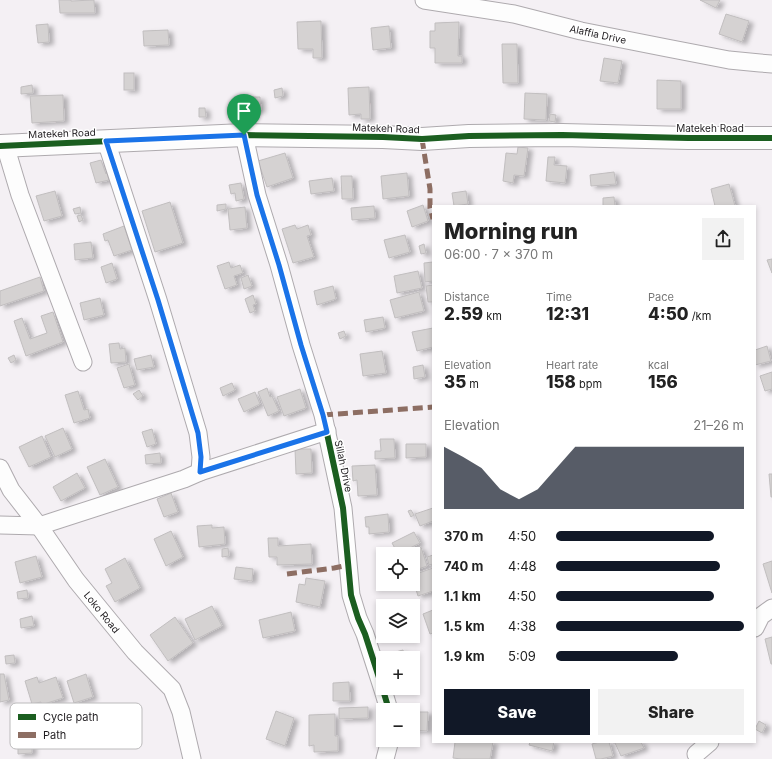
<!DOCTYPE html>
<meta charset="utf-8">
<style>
body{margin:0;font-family:Inter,sans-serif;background:#f2f2f2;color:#222;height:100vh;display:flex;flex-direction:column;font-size:15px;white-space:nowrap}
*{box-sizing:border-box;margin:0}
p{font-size:13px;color:#767676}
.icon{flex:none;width:22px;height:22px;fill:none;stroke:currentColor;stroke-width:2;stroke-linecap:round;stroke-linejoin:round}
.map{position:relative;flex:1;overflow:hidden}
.sheet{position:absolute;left:432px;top:205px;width:324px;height:538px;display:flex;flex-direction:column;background:#fff;border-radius:0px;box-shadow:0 2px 6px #0003}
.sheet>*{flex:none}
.controls{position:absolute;left:376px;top:547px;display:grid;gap:8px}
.controls a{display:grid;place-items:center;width:44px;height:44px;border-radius:0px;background:#fff;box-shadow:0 2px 6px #0003;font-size:20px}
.pin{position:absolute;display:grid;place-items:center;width:34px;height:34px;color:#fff;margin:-41px -17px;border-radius:50% 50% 50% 0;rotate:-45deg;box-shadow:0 0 4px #0007}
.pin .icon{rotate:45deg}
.round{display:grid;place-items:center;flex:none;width:42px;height:42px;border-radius:0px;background:#f2f2f2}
.head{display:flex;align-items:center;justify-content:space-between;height:68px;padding:0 12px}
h1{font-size:22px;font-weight:800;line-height:30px}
.stats{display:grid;grid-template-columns:repeat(3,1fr);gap:6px;height:68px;padding:4px 12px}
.stats div{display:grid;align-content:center}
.stats b{font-size:17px;font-weight:800}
.stats small{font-size:11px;font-weight:400}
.stats p{font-size:11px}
.chart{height:112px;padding:8px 12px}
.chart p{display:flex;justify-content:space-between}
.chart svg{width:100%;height:72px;margin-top:4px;fill:#111827;opacity:.7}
.cta{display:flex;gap:8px;margin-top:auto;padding:8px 12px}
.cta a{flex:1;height:46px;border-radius:0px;background:#111827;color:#fff;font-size:16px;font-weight:800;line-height:46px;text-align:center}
.cta a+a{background:#f2f2f2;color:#222}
ul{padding:0 12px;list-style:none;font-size:13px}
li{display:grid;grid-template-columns:64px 48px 1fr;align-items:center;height:30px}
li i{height:10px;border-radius:5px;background:#111827}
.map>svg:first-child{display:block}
.building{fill:#d5d2d2;stroke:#c1bebf;filter:url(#shadow)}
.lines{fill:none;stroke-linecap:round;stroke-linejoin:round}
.street-casing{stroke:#aeaaae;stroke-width:19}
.secondary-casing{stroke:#aeaaae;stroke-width:24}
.street{stroke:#fdfdfd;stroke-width:17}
.secondary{stroke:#fdfdfd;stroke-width:22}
.quiet{stroke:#8d6e63;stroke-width:5;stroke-dasharray:10 5;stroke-linecap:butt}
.cycleway-casing{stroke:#fff;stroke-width:8}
.cycleway{stroke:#1b5e20;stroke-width:6}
.route-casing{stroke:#fff;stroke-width:8}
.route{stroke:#1a73e8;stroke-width:5}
.labels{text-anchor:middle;stroke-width:3;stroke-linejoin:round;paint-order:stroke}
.street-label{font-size:10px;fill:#201d20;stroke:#fff}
.key{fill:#fff;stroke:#bcbbbc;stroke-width:1}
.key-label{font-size:11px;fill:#201d20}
</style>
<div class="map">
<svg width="772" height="759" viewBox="0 0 772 759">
<defs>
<filter id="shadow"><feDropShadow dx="4.5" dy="2.5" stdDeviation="2" flood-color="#0004"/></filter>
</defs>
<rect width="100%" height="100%" fill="#f4f0f4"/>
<!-- building -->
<g class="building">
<polygon points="59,0 71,0 71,1 94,0 95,13 60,13"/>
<polygon points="700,0 720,0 716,8"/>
<polygon points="726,14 749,21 742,42 719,34"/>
<polygon points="321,21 322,58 313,58 313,49 298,49 297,22"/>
<polygon points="459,22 458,56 462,56 462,63 435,63 435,48 430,48 430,31 435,31 435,23"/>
<polygon points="48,24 49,42 38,43 36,25"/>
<polygon points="389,26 391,48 373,50 371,28"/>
<polygon points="168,30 169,45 144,46 143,31"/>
<polygon points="502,44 517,44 518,83 503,83"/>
<polygon points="604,58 622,61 618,83 600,81"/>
<rect x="124" y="73" width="10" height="17"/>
<polygon points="657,80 681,81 681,109 657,109"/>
<polygon points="32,85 33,93 21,94 21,87"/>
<polygon points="369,87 370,119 361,119 361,114 349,115 348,88"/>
<polygon points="282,88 283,96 275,98 274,90"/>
<polygon points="525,93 547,94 546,120 524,119"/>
<polygon points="63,95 64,121 32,123 30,96"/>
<polygon points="250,97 260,97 261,110 251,111"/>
<polygon points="199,108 205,108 206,117 199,117"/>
<polygon points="550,114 556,115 555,122 549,121"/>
<polygon points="518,147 528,148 524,176 514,175 513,183 503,181 506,153 517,154"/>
<polygon points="285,153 293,178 267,187 258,161"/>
<polygon points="548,157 555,157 554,165 567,166 565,183 546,181"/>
<polygon points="101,160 106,174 107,173 109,180 96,183 90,163"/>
<polygon points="614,172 616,184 591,186 590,175"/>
<polygon points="407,173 409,196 383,199 381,176"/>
<polygon points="341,176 352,176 353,199 342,199"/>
<polygon points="332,178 334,191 311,194 309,181"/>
<polygon points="241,183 244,199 236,201 235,193 231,194 229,185"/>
<polygon points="729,184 735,206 715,206 711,189"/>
<polygon points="55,191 62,216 44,221 36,196"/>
<polygon points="466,191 468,204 454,206 452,193"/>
<polygon points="614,197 615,206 603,206 603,198"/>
<polygon points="170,202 183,243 155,252 142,211"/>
<polygon points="226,204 226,209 217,211 217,205"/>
<polygon points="423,205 428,221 412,227 407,211"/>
<polygon points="374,206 375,218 352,220 351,208"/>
<polygon points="80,207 81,213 75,214 73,209"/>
<polygon points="245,207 247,228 230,230 228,209"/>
<polygon points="81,215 83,220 79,222 77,216"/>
<polygon points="295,225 297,229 308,225 311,235 307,236 314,257 293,263 282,229"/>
<polygon points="124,226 132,250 114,256 108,240 105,241 103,234"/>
<polygon points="405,235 410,252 389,258 384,240"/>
<polygon points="91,242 93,258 75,260 74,244"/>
<polygon points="424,244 426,253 421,254 419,246"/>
<polygon points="772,259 772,273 767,260"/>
<polygon points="229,262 231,268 240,265 243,273 234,276 237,285 225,289 217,266"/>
<polygon points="433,262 433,281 425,282 424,263"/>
<polygon points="112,263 117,279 106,283 101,267"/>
<polygon points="418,271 422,288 397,293 394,276"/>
<polygon points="248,275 252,286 244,289 241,278"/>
<polygon points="40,277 44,291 0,306 0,291"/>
<polygon points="433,285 433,302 428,302 426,286"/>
<polygon points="333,286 336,299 317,305 314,291"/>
<polygon points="419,292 424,311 395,318 390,300"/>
<polygon points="253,295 256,304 253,305 255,311 250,313 245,299"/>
<polygon points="100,298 104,315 84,320 80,303"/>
<polygon points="53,312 63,342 26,356 14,321 22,318 30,339 47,333 41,316"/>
<polygon points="383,317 385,328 366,332 364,320"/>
<polygon points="433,328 433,347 417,351 412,332"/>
<polygon points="344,331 346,336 340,339 338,333"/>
<polygon points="119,343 120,349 125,348 126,362 111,363 109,344"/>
<polygon points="767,346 771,361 755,365 755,350"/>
<polygon points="382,351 386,373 363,376 360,354"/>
<polygon points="14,355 16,360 11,363 8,358"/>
<polygon points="151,355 154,367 137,370 134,359"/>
<polygon points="129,364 135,385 124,388 117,368"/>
<polygon points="423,365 425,377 414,379 413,367"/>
<polygon points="772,372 772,389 765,391 760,376"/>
<polygon points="232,383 235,390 223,396 220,388"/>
<polygon points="267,388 270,397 272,396 279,411 268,416 258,392"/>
<polygon points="300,389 306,408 284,416 277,397"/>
<polygon points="139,390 143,396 138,400 133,394"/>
<polygon points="78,391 84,410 88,409 90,418 74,423 65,395"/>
<polygon points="255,392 260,404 244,412 238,399"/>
<polygon points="63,428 72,449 55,457 45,436"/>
<polygon points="152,429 156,444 147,447 142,432"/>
<polygon points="42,436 51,457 29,467 19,447"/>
<polygon points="380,439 394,439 395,458 375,459 375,451 381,451"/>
<polygon points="406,444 426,444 426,457 406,458"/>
<polygon points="295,449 311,449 312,473 296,474"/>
<polygon points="160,453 161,463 146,464 145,455"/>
<polygon points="105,459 118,487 100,495 87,467"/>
<polygon points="375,465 377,495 358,496 357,480 353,481 352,466"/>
<polygon points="77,473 85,488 61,501 53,487"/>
<polygon points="769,474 772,474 772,497 771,497"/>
<polygon points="171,493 178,512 164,517 157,499"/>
<polygon points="433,508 433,521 420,526 415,514"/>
<polygon points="411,510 414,515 411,517 408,511"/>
<polygon points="388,514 389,532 369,534 369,527 366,527 365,517"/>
<polygon points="212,525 212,528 224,527 225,544 199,547 197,526"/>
<polygon points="171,531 183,557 166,566 154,539"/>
<polygon points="414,532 420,543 398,554 392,543"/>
<polygon points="268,538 278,538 278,546 311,544 312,564 277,565 277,557 269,557"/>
<polygon points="421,547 427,566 413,571 413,554 401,554"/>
<polygon points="228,548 229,556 222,557 222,549"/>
<polygon points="433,555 433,564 429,565 427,557"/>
<polygon points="36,556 42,577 20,583 15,562"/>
<polygon points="125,558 140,588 115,602 106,586 112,583 105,569"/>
<polygon points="772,561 772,593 763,564"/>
<polygon points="236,567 253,569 252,581 234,579"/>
<polygon points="433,568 433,591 418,596 413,580 413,575"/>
<polygon points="306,578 325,581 320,607 296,602 299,584 305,585"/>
<polygon points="27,590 28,598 18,599 17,592"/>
<polygon points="212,606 222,626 195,640 185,619"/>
<polygon points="433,610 433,633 430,634 423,614"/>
<polygon points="291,612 295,631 263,638 259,620"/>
<polygon points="32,616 34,626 21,628 20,619"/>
<polygon points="175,617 193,643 168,661 150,635"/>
<polygon points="772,637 772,664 771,664 765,639"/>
<polygon points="403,650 405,658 389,658 388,654"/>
<polygon points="14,655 15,663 6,664 5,656"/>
<polygon points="0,674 4,674 9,700 0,702"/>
<polygon points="86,674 93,697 74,703 67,681"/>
<polygon points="37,677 39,683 56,677 63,698 41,705 41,702 32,704 25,681"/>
<polygon points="349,682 350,701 333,701 333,683"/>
<polygon points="368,707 368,718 339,719 339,708"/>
<polygon points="276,711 294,718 285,746 266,739"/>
<polygon points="413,712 428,712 427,731 413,730"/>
<polygon points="335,714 335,736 338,736 338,751 314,752 314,745 309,746 309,715"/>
<polygon points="759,721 766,725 762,733 755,729"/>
<polygon points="455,742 493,742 490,759 461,759 453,758"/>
<polygon points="530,742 554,742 552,751 529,745"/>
<polygon points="599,742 609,742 613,756 601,759 596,759 592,744"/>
<polygon points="613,742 641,742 644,748 621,756 615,743 613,743"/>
<polygon points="18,744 32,744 32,753 18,754"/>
</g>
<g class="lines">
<defs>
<g id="street">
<polyline points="424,0 514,14 581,31 667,48 729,60 760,63 772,64"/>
<polyline points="244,135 257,195 279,265 301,345 323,415 343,508 351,595 358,618 365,634 383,690 389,710"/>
<polyline points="106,141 158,300 198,433 201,457 200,472"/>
<polyline points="5,145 20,195 83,362"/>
<polyline points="0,468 11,490 39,526 76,580 135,652 172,689 181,712 192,759"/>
<polyline points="0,525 39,526 184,479 200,472 327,431"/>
<polyline points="755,628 761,616 772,608"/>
<polyline points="696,754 710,742"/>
<polyline points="385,759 390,740"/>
</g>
<polyline id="secondary" points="0,146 244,135 383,137 422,139 469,136 562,135 688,138 772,138"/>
</defs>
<!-- street casing -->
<use href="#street" class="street-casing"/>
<!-- secondary casing -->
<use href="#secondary" class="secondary-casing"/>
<!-- street -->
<use href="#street" class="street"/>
<!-- secondary -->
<use href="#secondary" class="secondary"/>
<!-- quiet -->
<g class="quiet">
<polyline points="422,139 430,189 430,208 433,219"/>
<polyline points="323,415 433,407"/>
<polyline points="287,574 334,568 349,565"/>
</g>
<defs>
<g id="cycleway">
<polyline points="244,135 257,195 279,265 301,345 323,415 343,508 351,595 358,618 365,634 383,690 389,710"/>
<polyline points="0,146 244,135 383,137 422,139 469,136 562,135 688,138 772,138"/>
</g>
</defs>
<!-- cycleway casing -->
<use href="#cycleway" class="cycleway-casing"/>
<!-- cycleway -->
<use href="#cycleway" class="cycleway"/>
</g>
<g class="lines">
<defs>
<polygon id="route" points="244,135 257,195 279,265 301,345 323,415 327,432 200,472 201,457 198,433 158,300 106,141"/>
</defs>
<!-- route casing -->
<use href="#route" class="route-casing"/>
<!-- route -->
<use href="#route" class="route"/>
</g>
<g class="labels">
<!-- street labels -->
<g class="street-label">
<text transform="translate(598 34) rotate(12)" y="4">Alaffia Drive</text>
<text transform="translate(386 128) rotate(2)" y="4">Matekeh Road</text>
<text x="710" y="132">Matekeh Road</text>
<text transform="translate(62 133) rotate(-2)" y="4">Matekeh Road</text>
<text transform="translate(344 466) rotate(78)" y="4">Sillah Drive</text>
<text transform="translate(102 612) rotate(51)" y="4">Loko Road</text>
</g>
</g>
<!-- legend -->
<rect x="10" y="703" width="132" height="46" rx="6" class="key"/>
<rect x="18" y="714" width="18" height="6" fill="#1b5e20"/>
<rect x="18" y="732" width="18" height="6" fill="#8d6e63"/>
<g class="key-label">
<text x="43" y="721">Cycle path</text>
<text x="43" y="739">Path</text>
</g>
</svg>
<div class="controls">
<a><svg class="icon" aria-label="locate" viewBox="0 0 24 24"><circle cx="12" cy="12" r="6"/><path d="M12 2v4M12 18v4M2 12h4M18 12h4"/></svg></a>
<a><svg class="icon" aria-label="layers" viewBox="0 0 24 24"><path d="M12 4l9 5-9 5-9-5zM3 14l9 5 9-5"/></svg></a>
<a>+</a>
<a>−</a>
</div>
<div class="pin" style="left:244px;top:135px;background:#1e9e55"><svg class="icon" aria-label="arrive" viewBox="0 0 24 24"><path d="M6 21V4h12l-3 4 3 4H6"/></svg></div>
<section class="sheet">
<div class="head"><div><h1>Morning run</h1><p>06:00 · 7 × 370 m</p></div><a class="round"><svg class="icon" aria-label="share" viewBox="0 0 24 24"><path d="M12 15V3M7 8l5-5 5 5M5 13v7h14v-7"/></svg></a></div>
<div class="stats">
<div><p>Distance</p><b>2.59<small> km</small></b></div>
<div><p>Time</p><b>12:31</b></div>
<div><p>Pace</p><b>4:50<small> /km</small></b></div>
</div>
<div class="stats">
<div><p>Elevation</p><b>35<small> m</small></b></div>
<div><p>Heart rate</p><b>158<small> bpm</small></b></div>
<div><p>kcal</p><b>156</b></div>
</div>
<div class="chart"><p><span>Elevation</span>21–26 m</p>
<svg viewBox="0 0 160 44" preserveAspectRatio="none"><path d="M0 44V6L10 12L20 19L30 32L40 38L50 32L60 19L70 6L80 6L90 6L100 6L110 6L120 6L130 6L140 6L150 6L160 6V44z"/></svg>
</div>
<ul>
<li><b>370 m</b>4:50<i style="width:84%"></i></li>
<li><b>740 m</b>4:48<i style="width:87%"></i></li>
<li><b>1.1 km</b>4:50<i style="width:84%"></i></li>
<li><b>1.5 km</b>4:38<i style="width:100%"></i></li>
<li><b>1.9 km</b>5:09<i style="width:65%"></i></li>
</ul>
<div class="cta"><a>Save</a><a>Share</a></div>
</section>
</div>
